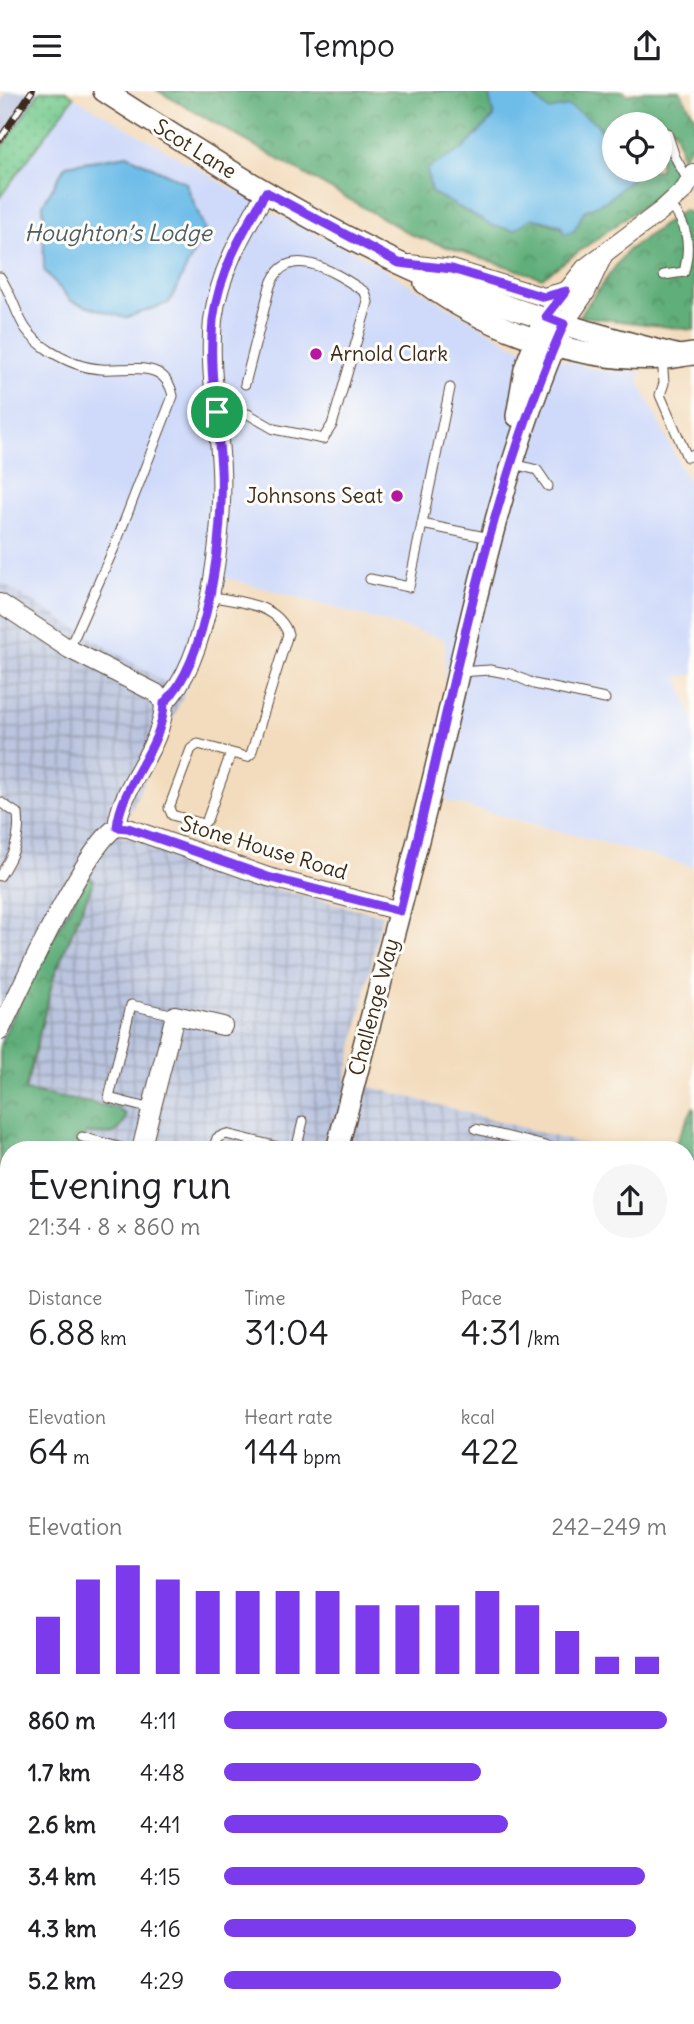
<!DOCTYPE html>
<meta charset="utf-8">
<style>
body{margin:0;font-family:Delius,sans-serif;background:#f6f6f6;color:#202124;height:100vh;display:flex;flex-direction:column;font-size:26px;white-space:nowrap}
*{box-sizing:border-box;margin:0}
p{font-size:23px;color:#757577}
.icon{flex:none;width:38px;height:38px;fill:none;stroke:currentColor;stroke-width:2;stroke-linecap:round;stroke-linejoin:round}
.map{position:relative;flex:1;overflow:hidden}
.sheet{position:absolute;left:0px;top:1050px;width:695px;height:884px;display:flex;flex-direction:column;background:#fff;border-radius:28px 28px 0 0;box-shadow:0 4px 10px #0003}
.sheet>*{flex:none}
.controls{position:absolute;left:602px;top:21px;display:grid;gap:14px}
.controls a{display:grid;place-items:center;width:70px;height:70px;border-radius:50%;background:#fff;box-shadow:0 4px 10px #0003;font-size:35px}
.pin{position:absolute;display:grid;place-items:center;width:60px;height:60px;color:#fff;margin:-30px;border:4px solid #fff;border-radius:50%;box-shadow:0 2px 7px #0007}
.round{display:grid;place-items:center;flex:none;width:74px;height:74px;border-radius:37px;background:#f6f6f6}
.overview{display:flex;align-items:center;justify-content:space-between;height:119px;padding:0 28px}
h1{font-size:38px;font-weight:600;line-height:52px}
.figures{display:grid;grid-template-columns:repeat(3,1fr);gap:10px;height:119px;padding:7px 28px}
.figures div{display:grid;align-content:center}
.figures b{font-size:35px;font-weight:600}
.figures small{font-size:19px;font-weight:400}
.figures p{font-size:19px}
.chart{height:196px;padding:14px 28px}
.chart p{display:flex;justify-content:space-between}
.chart svg{width:100%;height:126px;margin-top:7px;stroke:#7c3aed;stroke-width:6}
ul{padding:0 28px;list-style:none;font-size:23px}
li{display:grid;grid-template-columns:112px 84px 1fr;align-items:center;height:52px}
li i{height:18px;border-radius:9px;background:#7c3aed}
header{display:flex;justify-content:space-between;align-items:center;height:91px;padding:0 28px;background:#fff;font-size:32px;font-weight:600}
.map>svg:first-child{display:block}
.built{fill:#cfdafa}
.industrial{fill:url(#industrial-grid)}
.railway{fill:#bac4de}
.grass{fill:url(#grass-dots);stroke:#597a56;stroke-width:2}
.forest{fill:url(#forest-crowns);stroke:#4e6c4c;stroke-width:2}
.water{fill:#6ebde9;stroke:#547484;stroke-width:2}
.lines{fill:none;stroke-linecap:round;stroke-linejoin:round}
.service-casing{stroke:#574536;stroke-width:11}
.minor-casing{stroke:#574536;stroke-width:20}
.tertiary-casing{stroke:#574536;stroke-width:24}
.service{stroke:#fff;stroke-width:9}
.minor{stroke:#fff;stroke-width:18}
.tertiary{stroke:#fff;stroke-width:21}
.rail-casing{stroke:#3b2a1e;stroke-width:7}
.rail{stroke:#fdfcf7;stroke-width:4.5;stroke-dasharray:13;stroke-linecap:butt}
.route-casing{stroke:#fff;stroke-width:14}
.route{stroke:#7c3aed;stroke-width:9}
.poi-dot{fill:#b5179e;stroke:#fdfcf7;stroke-width:2.5}
.labels{text-anchor:middle;stroke-width:6;stroke-linejoin:round;paint-order:stroke}
.street-label{font-size:21px;fill:#3b2a1e;stroke:#fdfcf7}
.poi-label{font-size:21px;fill:#3b2a1e;stroke:#fdfcf7;text-anchor:start}
.water-label{font-size:23px;font-style:italic;fill:#4d5d65;stroke:#fdfcf7}
</style>
<header><svg class="icon" aria-label="menu" viewBox="0 0 24 24"><path d="M4 6h16M4 12h16M4 18h16"/></svg>Tempo<svg class="icon" aria-label="share" viewBox="0 0 24 24"><path d="M12 15V3M7 8l5-5 5 5M5 13v7h14v-7"/></svg></header>
<div class="map">
<svg width="694" height="1933" viewBox="0 0 694 1933">
<defs>
<pattern id="industrial-grid" width="8" height="8" patternUnits="userSpaceOnUse" patternTransform="scale(1.75)"><rect width="8" height="8" fill="#bac4de"/><path d="M0 4h8M4 0v8" fill="none" stroke="#989fb3"/></pattern>
<pattern id="grass-dots" width="8" height="8" patternUnits="userSpaceOnUse" patternTransform="scale(1.75)"><rect width="8" height="8" fill="#77cb8f"/><path d="M2 2h.1M6 6h.1" fill="none" stroke="#68ae7b" stroke-width="1.8" stroke-linecap="round"/></pattern>
<pattern id="forest-crowns" width="20" height="18" patternUnits="userSpaceOnUse" patternTransform="scale(1.75)"><rect width="20" height="18" fill="#61af7a"/><path d="M2 6a3 3 0 1 1 6 0M12 15a3 3 0 1 1 6 0" fill="none" stroke="#518f63"/></pattern>
</defs>
<rect width="100%" height="100%" fill="#fdfcf7"/>
<filter id="ink" filterUnits="userSpaceOnUse"><feTurbulence type="fractalNoise" baseFrequency=".0143" numOctaves="2"/><feDisplacementMap in="SourceGraphic" scale="14" xChannelSelector="R" yChannelSelector="G"/><feConvolveMatrix kernelMatrix="1 2 1 2 8 2 1 2 1" color-interpolation-filters="sRGB"/></filter>
<filter id="wash" filterUnits="userSpaceOnUse"><feTurbulence type="fractalNoise" baseFrequency=".00686" numOctaves="4" result="noise"/><feDisplacementMap in="SourceGraphic" scale="28" xChannelSelector="R" yChannelSelector="G"/><feGaussianBlur stdDeviation="1.57" result="paint"/><feColorMatrix in="noise" values="0 0 0 0 0 0 0 0 0 0 0 0 0 0 0 0 0 1.4 0 .05"/><feComposite in="paint" operator="in"/></filter>
<g filter="url(#wash)">
<rect width="100%" height="100%" fill="#f3dcbd"/>
<!-- built -->
<polygon class="built" points="74,6 277,124 351,159 513,254 601,280 641,281 639,291 694,403 694,584 677,585 694,630 694,776 446,710 445,548 227,487 184,603 0,491 0,106"/>
<!-- industrial -->
<polygon class="industrial" points="0,491 184,603 120,743 265,795 382,824 346,989 604,1059 9,1059 9,1925 614,1925 617,1933 0,1933"/>
<!-- railway -->
<polygon class="railway" points="7,0 66,0 74,6 0,106 0,11"/>
<!-- grass -->
<g class="grass">
<polygon points="40,0 66,0 74,6 0,106 0,60"/>
<polygon points="686,1262 694,1269 694,1342 686,1358"/>
<polygon points="686,1439 694,1441 694,1580 686,1584"/>
<polygon points="686,1593 694,1637 694,1694 686,1694"/>
</g>
<!-- forest -->
<g class="forest">
<polygon points="158,0 488,0 494,25 463,58 428,78 431,100 493,135 532,127 574,140 584,120 608,109 641,79 660,79 660,48 678,82 653,107 542,187 414,145"/>
<path d="M534,0h89l4,4 18,-4h35l14,25v27l-13,15 -2,-15 -6,-15 -13,10v-14h-46v20c-10,-4 -10,-15 -18,-21 -18,-12 -58,-3 -62,-32z"/>
<polygon points="684,119 694,125 694,239 579,225 627,160"/>
<path d="M87,786l7,3 -40,96 -29,115 92,17 9,7c-4,22 -21,21 -40,18l-2,15 7,2h-82v274l-9,-2v-377l32,-70z"/>
<polygon points="694,1015 694,1269 686,1262 686,1059 672,1059"/>
<polygon points="694,1342 694,1441 686,1439 686,1358"/>
<polygon points="686,1694 694,1694 694,1933 617,1933 614,1925 686,1925"/>
</g>
<!-- water -->
<g class="water">
<polygon points="488,0 534,0 534,6 548,19 569,15 596,32 609,51 614,53 614,79 641,79 608,109 584,120 574,140 564,143 561,134 532,127 514,139 493,135 431,101 427,78 463,58 494,26"/>
<polygon points="127,64 186,92 205,139 169,212 125,227 71,210 44,179 43,113 66,74"/>
</g>
</g>
<g filter="url(#ink)">
<g class="lines">
<defs>
<g id="service">
<polyline points="667,42 675,66 689,91"/>
<path d="M664,184l20,-3c7,-27 4,-47 -15,-69"/>
<path d="M0,186c20,30 14,51 50,74 16,10 33,17 51,18 29,2 64,-11 72,27l-59,152 -45,101"/>
<polyline points="662,267 664,292 660,304 687,366 694,363"/>
<path d="M217,321l31,2 26,15 49,10 9,-14 36,-123 -3,-10c-28,-18 -78,-53 -95,-6l-25,98"/>
<polyline points="514,373 537,379 548,395"/>
<polyline points="422,433 490,447"/>
<polyline points="370,488 409,496 450,297"/>
<path d="M209,505c28,6 69,7 79,38l-37,120 -4,3 -49,-13 -7,5 -22,59 3,7 31,9 4,-4 24,-67"/>
<polyline points="459,581 490,579 511,583 534,593 605,608"/>
<path d="M0,711l18,12c3,25 -5,41 -18,62"/>
<polyline points="151,1018 109,1007 131,914 175,924"/>
<polyline points="476,1038 561,1059"/>
<polyline points="82,1046 129,1059"/>
<polyline points="213,1059 217,1047 226,1043 290,1059"/>
<polyline points="296,1059 303,1030"/>
<polyline points="0,1592 9,1598"/>
<polyline points="595,1925 596,1933"/>
<polyline points="112,1933 116,1927 129,1933"/>
<polyline points="162,1933 166,1925"/>
</g>
<g id="minor">
<polyline points="409,173 452,178 544,206 566,200"/>
<polyline points="546,226 585,177 662,119 685,98 694,82"/>
<polyline points="564,233 586,201 603,165"/>
<polyline points="0,512 69,558 156,602 164,612"/>
<path d="M164,612c45,-42 60,-174 57,-234 -2,-50 -13,-99 -8,-149 6,-48 29,-87 53,-128"/>
<polyline points="117,736 128,737 268,786 400,820"/>
<path d="M117,736c5,-45 46,-79 47,-124"/>
<path d="M0,940c19,-39 85,-186 117,-204"/>
<polyline points="141,1059 175,924 223,935"/>
</g>
<g id="tertiary">
<path d="M104,0c95,61 191,123 293,171 88,42 188,70 282,94"/>
<path d="M425,192c63,47 158,80 237,75 11,0 21,-3 32,-4"/>
<polyline points="517,325 525,278 540,238"/>
<path d="M337,1059c31,-125 67,-249 97,-374 37,-153 66,-308 130,-452"/>
<polyline points="75,1933 81,1925"/>
</g>
</defs>
<!-- service casing -->
<use href="#service" class="service-casing"/>
<!-- minor casing -->
<use href="#minor" class="minor-casing"/>
<!-- tertiary casing -->
<use href="#tertiary" class="tertiary-casing"/>
<!-- service -->
<use href="#service" class="service"/>
<!-- minor -->
<use href="#minor" class="minor"/>
<!-- tertiary -->
<use href="#tertiary" class="tertiary"/>
<defs>
<polyline id="rail" points="0,48 32,0"/>
</defs>
<!-- rail casing -->
<use href="#rail" class="rail-casing"/>
<!-- rail -->
<use href="#rail" class="rail"/>
</g>
</g>
<g class="lines" filter="url(#ink)">
<defs>
<path id="route" d="M266,101l133,71 53,6 92,28 22,-6 -20,26 18,7c-82,183 -115,393 -164,587l-132,-34 -140,-49 -11,-1c5,-45 46,-79 47,-124 45,-43 60,-173 57,-234 -3,-50 -13,-99 -8,-149 6,-48 29,-87 53,-128z"/>
</defs>
<!-- route casing -->
<use href="#route" class="route-casing"/>
<!-- route -->
<use href="#route" class="route"/>
</g>
<!-- markers -->
<g class="poi-dot">
<circle cx="316" cy="263" r="7"/>
<circle cx="397" cy="405" r="7"/>
</g>
<g class="labels">
<!-- street labels -->
<g class="street-label">
<text transform="translate(195 58) rotate(32)" y="7">Scot Lane</text>
<text transform="translate(264 757) rotate(17)" y="7">Stone House Road</text>
<text transform="translate(374 916) rotate(-75)" y="7">Challenge Way</text>
</g>
<!-- poi labels -->
<g class="poi-label">
<text x="330" y="270">Arnold Clark</text>
<text x="383" y="412" text-anchor="end">Johnsons Seat</text>
</g>
<!-- water labels -->
<g class="water-label">
<text x="118" y="150">Houghton’s Lodge</text>
</g>
</g>
</svg>
<div class="controls">
<a><svg class="icon" aria-label="locate" viewBox="0 0 24 24"><circle cx="12" cy="12" r="6"/><path d="M12 2v4M12 18v4M2 12h4M18 12h4"/></svg></a>
</div>
<div class="pin" style="left:217px;top:321px;background:#1e9e55"><svg class="icon" aria-label="arrive" viewBox="0 0 24 24"><path d="M6 21V4h12l-3 4 3 4H6"/></svg></div>
<section class="sheet">
<div class="overview"><div><h1>Evening run</h1><p>21:34 · 8 × 860 m</p></div><a class="round"><svg class="icon" aria-label="share" viewBox="0 0 24 24"><path d="M12 15V3M7 8l5-5 5 5M5 13v7h14v-7"/></svg></a></div>
<div class="figures">
<div><p>Distance</p><b>6.88<small> km</small></b></div>
<div><p>Time</p><b>31:04</b></div>
<div><p>Pace</p><b>4:31<small> /km</small></b></div>
</div>
<div class="figures">
<div><p>Elevation</p><b>64<small> m</small></b></div>
<div><p>Heart rate</p><b>144<small> bpm</small></b></div>
<div><p>kcal</p><b>422</b></div>
</div>
<div class="chart"><p><span>Elevation</span>242–249 m</p>
<svg viewBox="0 0 160 44" preserveAspectRatio="none"><path d="M5 44V24M15 44V11M25 44V6M35 44V11M45 44V15M55 44V15M65 44V15M75 44V15M85 44V20M95 44V20M105 44V20M115 44V15M125 44V20M135 44V29M145 44V38M155 44V38"/></svg>
</div>
<ul>
<li><b>860 m</b>4:11<i style="width:100%"></i></li>
<li><b>1.7 km</b>4:48<i style="width:58%"></i></li>
<li><b>2.6 km</b>4:41<i style="width:64%"></i></li>
<li><b>3.4 km</b>4:15<i style="width:95%"></i></li>
<li><b>4.3 km</b>4:16<i style="width:93%"></i></li>
<li><b>5.2 km</b>4:29<i style="width:76%"></i></li>
</ul>
</section>
</div>
